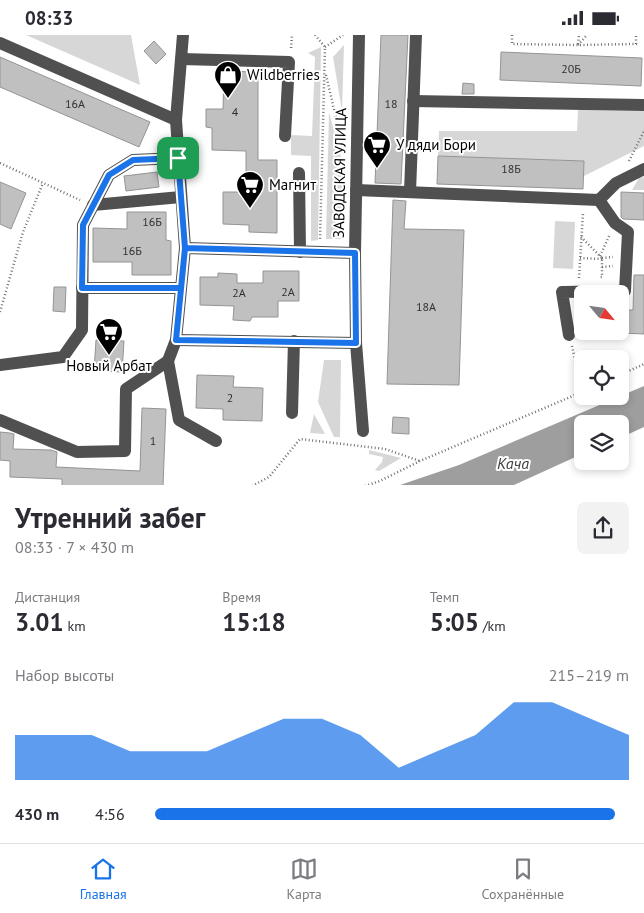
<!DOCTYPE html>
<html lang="ru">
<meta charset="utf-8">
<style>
body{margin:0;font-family:"PT Sans",sans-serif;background:#f2f2f3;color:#2b2b33;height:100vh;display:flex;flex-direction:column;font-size:19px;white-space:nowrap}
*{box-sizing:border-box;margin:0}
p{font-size:16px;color:#7c7c81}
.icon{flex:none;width:28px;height:28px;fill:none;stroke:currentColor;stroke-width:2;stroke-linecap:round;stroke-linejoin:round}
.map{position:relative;height:450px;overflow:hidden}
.details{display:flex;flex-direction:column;background:#fff;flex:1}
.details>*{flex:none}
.needle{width:32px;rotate:119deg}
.controls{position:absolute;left:574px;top:250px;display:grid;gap:10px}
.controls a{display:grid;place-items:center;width:55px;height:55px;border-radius:8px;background:#fff;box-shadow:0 2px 8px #0003;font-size:25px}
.pin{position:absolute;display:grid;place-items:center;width:42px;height:42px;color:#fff;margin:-21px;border-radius:10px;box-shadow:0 2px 8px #0006}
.round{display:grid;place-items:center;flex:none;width:52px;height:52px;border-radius:8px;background:#f2f2f3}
.overview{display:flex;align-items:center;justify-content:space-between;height:85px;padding:0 15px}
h1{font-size:28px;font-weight:600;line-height:38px}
.metrics{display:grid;grid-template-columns:repeat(3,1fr);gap:8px;height:85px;padding:5px 15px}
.metrics div{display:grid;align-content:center}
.metrics b{font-size:25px;font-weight:600}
.metrics small{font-size:14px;font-weight:400}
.metrics p{font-size:14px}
.chart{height:140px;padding:10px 15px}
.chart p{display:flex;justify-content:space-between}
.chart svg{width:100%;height:90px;margin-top:5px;fill:#1a73e8;opacity:.7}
ul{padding:0 15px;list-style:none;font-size:16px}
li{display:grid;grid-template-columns:80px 60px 1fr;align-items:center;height:38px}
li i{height:12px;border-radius:6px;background:#1a73e8}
.status{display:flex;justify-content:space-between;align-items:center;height:35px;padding:0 25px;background:#fff;direction:ltr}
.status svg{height:14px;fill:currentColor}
.tabs{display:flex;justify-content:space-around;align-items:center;height:70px;border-top:1px solid #e1e1e2;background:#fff;font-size:14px;color:#7c7c81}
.tabs a{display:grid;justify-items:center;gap:2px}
.tabs .current{color:#1a73e8}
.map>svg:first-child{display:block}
.green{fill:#d7d7d7}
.water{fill:#9e9e9e}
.building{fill:#c0c0c0;stroke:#949494}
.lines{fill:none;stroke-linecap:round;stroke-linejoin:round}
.path{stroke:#727272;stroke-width:2.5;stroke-dasharray:1 2.5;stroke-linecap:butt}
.minor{stroke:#505050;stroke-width:12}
.route-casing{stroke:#fff;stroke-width:10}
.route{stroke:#1a73e8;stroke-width:6}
.labels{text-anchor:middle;stroke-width:4;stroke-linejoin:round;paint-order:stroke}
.number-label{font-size:12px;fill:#303030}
.poi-label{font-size:15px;fill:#000;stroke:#fff;text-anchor:start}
.street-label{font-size:15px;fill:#000;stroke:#fff}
.water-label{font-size:16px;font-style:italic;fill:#3f3f3f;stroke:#fff}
</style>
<div class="status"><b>08:33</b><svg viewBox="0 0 49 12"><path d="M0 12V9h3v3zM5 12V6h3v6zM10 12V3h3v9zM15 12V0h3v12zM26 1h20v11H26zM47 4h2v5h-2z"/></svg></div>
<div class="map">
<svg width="644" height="451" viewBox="0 0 644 451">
<rect width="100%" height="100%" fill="#fff"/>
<!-- green -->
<g class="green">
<polygon points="26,0 131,0 140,50"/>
<polygon points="344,10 342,76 333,22"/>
<polygon points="321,12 318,205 311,206 311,121 291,120 291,100 312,101 315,22 308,18"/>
<polygon points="578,75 644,76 644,111 584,141 584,126 438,121 439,96 577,96"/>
<polygon points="329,77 345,138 342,204 326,204"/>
<polygon points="644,142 644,155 632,155 639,143"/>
<polygon points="555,186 575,187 573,234 553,233"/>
<polygon points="324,325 341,325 340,402 334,402 318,367"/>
<polygon points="314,379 325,399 310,398"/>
<polygon points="369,415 401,423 379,436 375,435 382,427 383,422 369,419"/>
</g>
<!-- water -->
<polygon class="water" points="644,351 644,392 620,403 620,389 582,389 582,419 514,450 400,450 459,430"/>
<!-- building -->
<g class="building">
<polygon points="381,0 408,0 401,149 375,148"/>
<polygon points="154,6 166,19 156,29 144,16"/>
<polygon points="501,17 642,23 641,51 500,45"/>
<polygon points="0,22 150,87 139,112 0,52"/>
<polygon points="224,36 258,37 258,125 277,125 277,198 249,197 249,190 223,189 223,157 246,157 246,116 212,115 212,93 206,92 206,74 223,74"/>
<polygon points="463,48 474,49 474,59 462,59"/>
<polygon points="438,121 584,126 583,154 437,149"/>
<polygon points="157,137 159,152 126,156 124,141"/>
<polygon points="0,147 26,158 11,194 0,189"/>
<polygon points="621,157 644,158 644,185 623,184 621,182"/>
<polygon points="393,165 406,166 404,194 464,195 459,350 387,349"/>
<polygon points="127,177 166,177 166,205 171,206 171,240 132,240 132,227 93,227 93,193 127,194"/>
<polygon points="263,236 299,236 299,266 278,266 278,282 252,282 250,286 233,285 234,271 200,270 200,242 218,242 218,238 237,239 237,248 263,248"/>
<polygon points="634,240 644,240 644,299 620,298 620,275 633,275"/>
<polygon points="54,252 66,252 65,277 53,276"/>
<polygon points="96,305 124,306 122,337 94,336"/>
<polygon points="197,340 234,341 233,352 263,353 262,386 223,385 223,374 196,373"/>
<polygon points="142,373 166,374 163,451 62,451 62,444 10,442 10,426 0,425 0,397 10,398 14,399 13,414 51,415 57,417 56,432 140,436"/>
<polygon points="393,382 409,383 409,399 392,398"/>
</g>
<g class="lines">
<!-- path -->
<g class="path">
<polyline points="315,0 325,12 320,205"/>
<polyline points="512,0 512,9 578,10 636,9 636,0"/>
<polyline points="578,9 579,0"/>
<polyline points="578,10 587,0"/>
<polyline points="325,12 343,0"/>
<polyline points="291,13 292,0"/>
<polyline points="326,40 342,108"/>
<polyline points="629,126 644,96"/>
<polyline points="0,128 80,165"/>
<polyline points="581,202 602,223 602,242 600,242"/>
<polyline points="600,221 610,199"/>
<polyline points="580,223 602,224"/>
<polyline points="602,223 613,222"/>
<polyline points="602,232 613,231"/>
<polyline points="579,243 583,178"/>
<polyline points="0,277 23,197 43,148"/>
<polyline points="572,311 582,357"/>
<polyline points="620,340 644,329"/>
<polyline points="252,451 269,442 300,404 385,414 420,426"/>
<polyline points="365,451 380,446 420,426 582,357"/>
</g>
<!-- minor -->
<g class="minor">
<polyline points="183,0 176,85 185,213 176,305 168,326 179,385 216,406"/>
<polyline points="359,0 355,218 356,308 363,396"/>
<polyline points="0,8 176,85"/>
<polyline points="181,24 289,27 285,101"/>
<polyline points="413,66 644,70"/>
<polyline points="299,138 300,217"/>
<polyline points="356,155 599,165 616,148 644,134"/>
<polyline points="410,157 416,0"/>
<polyline points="93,170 181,162"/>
<polyline points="185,213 355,218"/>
<polyline points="82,253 181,253"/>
<polyline points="569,300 562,257 625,256 628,197 615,188 599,165"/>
<polyline points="176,305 356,308"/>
<polyline points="0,330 63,322 82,295 83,190 109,140 133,125 178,123"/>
<polyline points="292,378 294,306"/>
<polyline points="0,385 77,417 125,416 126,354 168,326"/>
</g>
</g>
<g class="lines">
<defs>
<polyline id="route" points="178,123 133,125 109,140 83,190 82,253 181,253 185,213 355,218 356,308 176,305 185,213 178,123"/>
</defs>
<!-- route casing -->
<use href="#route" class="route-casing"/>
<!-- route -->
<use href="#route" class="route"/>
</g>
<!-- icons -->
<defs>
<symbol id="shop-pin" viewBox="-11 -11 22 30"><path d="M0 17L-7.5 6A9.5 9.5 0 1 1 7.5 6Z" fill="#000" stroke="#fff"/><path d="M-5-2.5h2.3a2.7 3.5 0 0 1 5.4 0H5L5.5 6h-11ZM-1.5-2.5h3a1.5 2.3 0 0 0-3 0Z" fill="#fff"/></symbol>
<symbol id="supermarket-pin" viewBox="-11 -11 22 30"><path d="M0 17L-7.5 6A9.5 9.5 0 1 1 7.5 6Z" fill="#000" stroke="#fff"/><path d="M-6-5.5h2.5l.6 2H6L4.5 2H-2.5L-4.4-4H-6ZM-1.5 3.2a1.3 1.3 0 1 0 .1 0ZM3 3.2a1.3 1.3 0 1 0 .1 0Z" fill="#fff"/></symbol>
</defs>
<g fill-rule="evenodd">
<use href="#shop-pin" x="212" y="24" width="32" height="43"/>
<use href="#supermarket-pin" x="361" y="94" width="32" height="43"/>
<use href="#supermarket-pin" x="234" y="134" width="32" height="43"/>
<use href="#supermarket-pin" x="93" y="281" width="32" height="43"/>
</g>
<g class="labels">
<!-- number labels -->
<g class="number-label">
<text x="571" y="38">20Б</text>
<text x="75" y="73">16А</text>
<text x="391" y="73">18</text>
<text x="235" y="81">4</text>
<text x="511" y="138">18Б</text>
<text x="152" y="191">16Б</text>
<text x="132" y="220">16Б</text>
<text x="288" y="261">2А</text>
<text x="239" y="262">2А</text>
<text x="426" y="276">18А</text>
<text x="230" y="367">2</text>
<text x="153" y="410">1</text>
</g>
<!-- poi labels -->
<g class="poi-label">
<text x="247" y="45">Wildberries</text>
<text x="396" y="115">У дяди Бори</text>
<text x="269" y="155">Магнит</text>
<text x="109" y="336" text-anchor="middle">Новый Арбат</text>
</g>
<!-- street labels -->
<g class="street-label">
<text transform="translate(340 138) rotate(-89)" y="5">ЗАВОДСКАЯ УЛИЦА</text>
</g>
<!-- water labels -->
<g class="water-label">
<text x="513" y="434">Кача</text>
</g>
</g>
</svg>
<div class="controls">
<a><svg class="needle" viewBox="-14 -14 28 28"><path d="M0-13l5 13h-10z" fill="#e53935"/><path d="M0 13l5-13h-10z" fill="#7c7c81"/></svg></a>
<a><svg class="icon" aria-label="locate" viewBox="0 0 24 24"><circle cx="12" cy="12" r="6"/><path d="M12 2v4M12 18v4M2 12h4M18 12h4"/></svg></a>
<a><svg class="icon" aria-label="layers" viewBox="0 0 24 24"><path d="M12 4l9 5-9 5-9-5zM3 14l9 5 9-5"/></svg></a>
</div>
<div class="pin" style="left:178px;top:123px;background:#1e9e55"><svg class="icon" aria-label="arrive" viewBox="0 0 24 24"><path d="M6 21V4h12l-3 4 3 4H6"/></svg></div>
</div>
<section class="details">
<div class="overview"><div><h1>Утренний забег</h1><p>08:33 · 7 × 430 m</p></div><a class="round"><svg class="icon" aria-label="share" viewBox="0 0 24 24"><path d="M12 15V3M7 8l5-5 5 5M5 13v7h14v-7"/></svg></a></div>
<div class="metrics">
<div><p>Дистанция</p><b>3.01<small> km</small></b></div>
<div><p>Время</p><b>15:18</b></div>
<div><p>Темп</p><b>5:05<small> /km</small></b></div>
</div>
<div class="chart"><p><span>Набор высоты</span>215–219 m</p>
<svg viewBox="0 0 160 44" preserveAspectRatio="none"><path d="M0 44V22L10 22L20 22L30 30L40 30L50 30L60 22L70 14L80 14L90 22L100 38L110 30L120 22L130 6L140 6L150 14L160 22V44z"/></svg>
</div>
<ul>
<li><b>430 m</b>4:56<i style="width:97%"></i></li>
</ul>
</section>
<nav class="tabs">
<a class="current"><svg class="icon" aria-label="home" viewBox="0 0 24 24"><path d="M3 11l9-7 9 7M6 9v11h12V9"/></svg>Главная</a>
<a><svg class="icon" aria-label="map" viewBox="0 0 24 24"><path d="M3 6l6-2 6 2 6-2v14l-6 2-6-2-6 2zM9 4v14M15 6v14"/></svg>Карта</a>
<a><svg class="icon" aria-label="saved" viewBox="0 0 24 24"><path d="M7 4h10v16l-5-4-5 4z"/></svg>Сохранённые</a>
</nav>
